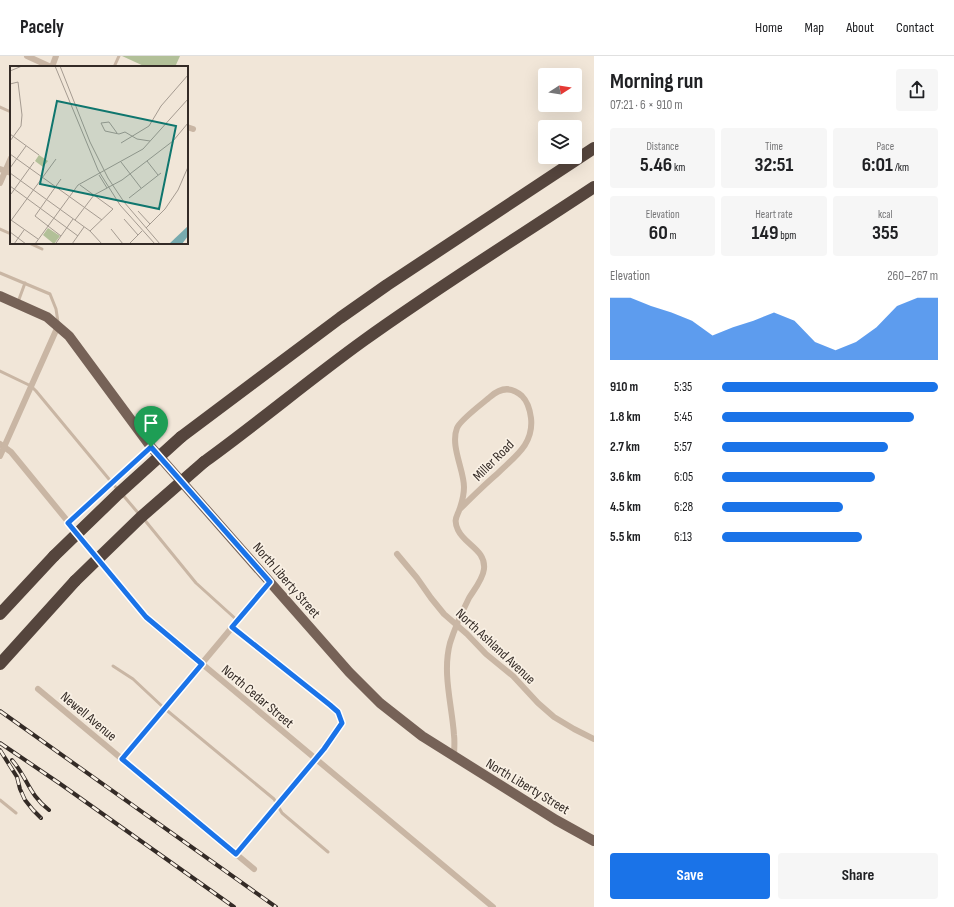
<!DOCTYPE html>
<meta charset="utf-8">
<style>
body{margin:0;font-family:"Sofia Sans Condensed",sans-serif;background:#f6f6f6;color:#202124;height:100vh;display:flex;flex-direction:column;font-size:15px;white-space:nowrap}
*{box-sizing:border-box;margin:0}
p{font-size:13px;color:#757577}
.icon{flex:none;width:22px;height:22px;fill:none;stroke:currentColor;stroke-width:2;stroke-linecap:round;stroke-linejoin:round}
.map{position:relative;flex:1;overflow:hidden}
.drawer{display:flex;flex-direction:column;background:#fff;width:360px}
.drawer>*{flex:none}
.needle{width:26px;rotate:78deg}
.tools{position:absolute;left:538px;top:12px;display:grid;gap:8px}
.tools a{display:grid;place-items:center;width:44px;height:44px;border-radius:4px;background:#fff;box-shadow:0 4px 16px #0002;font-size:20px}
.pin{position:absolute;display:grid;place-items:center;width:34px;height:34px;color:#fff;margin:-41px -17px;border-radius:50% 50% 50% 0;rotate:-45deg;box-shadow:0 0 4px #0007}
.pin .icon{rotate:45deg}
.round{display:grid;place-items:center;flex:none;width:42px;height:42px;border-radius:4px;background:#f6f6f6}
.overview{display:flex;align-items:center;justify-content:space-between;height:68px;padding:0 16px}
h1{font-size:22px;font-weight:700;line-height:30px}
.metrics{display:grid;grid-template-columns:repeat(3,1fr);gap:6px;height:68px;padding:4px 16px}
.metrics div{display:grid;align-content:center;border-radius:4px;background:#f6f6f6;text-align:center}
.metrics b{font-size:20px;font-weight:700}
.metrics small{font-size:11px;font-weight:400}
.metrics p{font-size:11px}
.chart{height:112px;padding:8px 16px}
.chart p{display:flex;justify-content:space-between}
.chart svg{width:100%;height:72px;margin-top:4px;fill:#1a73e8;opacity:.7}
.button{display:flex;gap:8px;margin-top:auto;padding:8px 16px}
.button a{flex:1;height:46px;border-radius:4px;background:#1a73e8;color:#fff;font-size:16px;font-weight:700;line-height:46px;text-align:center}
.button a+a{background:#f6f6f6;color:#202124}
ul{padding:0 16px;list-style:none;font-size:13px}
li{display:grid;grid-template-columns:64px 48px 1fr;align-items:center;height:30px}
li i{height:10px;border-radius:5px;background:#1a73e8}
header{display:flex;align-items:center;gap:24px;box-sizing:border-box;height:56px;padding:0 20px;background:#fff;border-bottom:1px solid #e0e0e0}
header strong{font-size:19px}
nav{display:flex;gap:22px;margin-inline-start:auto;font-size:14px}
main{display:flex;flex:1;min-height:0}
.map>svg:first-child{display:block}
.green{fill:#b2c098}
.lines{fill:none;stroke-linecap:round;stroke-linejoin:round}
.service{stroke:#c9b6a4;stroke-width:3}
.minor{stroke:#c9b6a4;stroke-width:6}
.primary{stroke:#766257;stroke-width:10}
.motorway{stroke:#55453d;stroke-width:12}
.rail-casing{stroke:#342b26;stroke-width:4}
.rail{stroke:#f9f0e4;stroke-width:2.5;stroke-dasharray:8;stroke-linecap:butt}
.motorway-bridge{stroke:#55453d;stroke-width:12}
.route-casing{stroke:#fff;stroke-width:8}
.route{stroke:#1a73e8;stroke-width:5}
.labels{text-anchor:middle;stroke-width:3.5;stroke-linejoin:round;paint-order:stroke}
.street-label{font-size:14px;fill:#342b26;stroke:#f9f0e4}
.inset-road{fill:none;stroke:#a59b91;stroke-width:1}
.view{fill:#0f766e;fill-opacity:0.15;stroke:#0f766e;stroke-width:2}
.inset-edge{fill:none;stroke:#342b26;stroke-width:2}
</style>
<header>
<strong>Pacely</strong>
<nav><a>Home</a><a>Map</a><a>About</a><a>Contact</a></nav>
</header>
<main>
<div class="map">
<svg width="594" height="851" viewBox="0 0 594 851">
<rect width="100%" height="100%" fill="#f1e6d8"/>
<!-- green -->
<polygon class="green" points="122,0 180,0 175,11 146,11"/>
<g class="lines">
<!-- service -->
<g class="service">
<polyline points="114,11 119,0"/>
<polyline points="0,51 11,56"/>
<polyline points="0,173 11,178"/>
<polyline points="29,187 42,193"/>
<polyline points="0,217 50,238 56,253 58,266"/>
<polyline points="18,246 25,227"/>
<polyline points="0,315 31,330 36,335 118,434"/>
<polyline points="122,438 139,458"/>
<polyline points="143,462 196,527 238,565"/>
<polyline points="232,571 338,656 342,667 316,703"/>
<polyline points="113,610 133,623 164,652 274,743 282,757 328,796"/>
<polyline points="0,744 16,757"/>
</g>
<!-- minor -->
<g class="minor">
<polyline points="27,0 51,11"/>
<polyline points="52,11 56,0"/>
<polyline points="187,71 193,73"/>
<polyline points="0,113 11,117"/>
<polyline points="0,127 11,102"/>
<polyline points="0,388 11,396 146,561 493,851"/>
<polyline points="0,400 58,270"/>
<polyline points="68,467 151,391"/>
<polyline points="397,498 417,522 431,542 444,558 467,578 486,598 513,620 538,647 554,661 574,673 594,683"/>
<polyline points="38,633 254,813"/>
<path d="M454,701c0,-7 1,-15 0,-22 -2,-30 -12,-62 -4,-92 5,-16 12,-31 19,-45 5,-8 14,-19 15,-29 2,-19 -19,-24 -26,-39 -5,-11 -1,-13 2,-22 2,-6 4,-15 4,-21 0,-17 -14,-41 -7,-59 3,-8 26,-25 33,-31 10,-9 21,-11 32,-1 5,5 8,14 9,22 3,27 -17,39 -34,56 -13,11 -25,23 -37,35"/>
<polyline points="122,703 270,526"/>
<polyline points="236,798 315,703"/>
</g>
<!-- primary -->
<polyline class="primary" points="0,240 47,261 69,280 151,391 349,616 380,647 422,680 556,764 594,785"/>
<!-- motorway -->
<g class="motorway">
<polyline points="181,381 340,262 387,229 594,92"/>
<path d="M204,406c54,-39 105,-82 159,-121 75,-54 154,-103 231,-154"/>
<polyline points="0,558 54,500"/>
<polyline points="0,608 75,525"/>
</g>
<defs>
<g id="rail">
<polyline points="0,655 276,851"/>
<polyline points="0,687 59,727 234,851"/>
<polyline points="0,694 17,721 20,733 25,744 33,754 41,762"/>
<path d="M12,704c15,17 17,35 37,50"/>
</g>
</defs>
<!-- rail casing -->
<use href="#rail" class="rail-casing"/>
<!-- rail -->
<use href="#rail" class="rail"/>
<!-- motorway-bridge -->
<g class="motorway-bridge">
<polyline points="54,500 118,438 181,381"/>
<polyline points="75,525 141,461 204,406"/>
</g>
</g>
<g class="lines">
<defs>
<polygon id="route" points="151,391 270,526 232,571 330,649 338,656 342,667 324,693 236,798 122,703 202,608 146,561 68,467"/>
</defs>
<!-- route casing -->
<use href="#route" class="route-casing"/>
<!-- route -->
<use href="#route" class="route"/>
</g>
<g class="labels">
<!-- street labels -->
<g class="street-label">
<text transform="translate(493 404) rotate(-45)" y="5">Miller Road</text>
<text transform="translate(287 524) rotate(49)" y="5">North Liberty Street</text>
<text transform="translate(496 590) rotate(43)" y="5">North Ashland Avenue</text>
<text transform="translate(258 640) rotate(40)" y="5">North Cedar Street</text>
<text transform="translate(89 660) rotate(40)" y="5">Newell Avenue</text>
<text transform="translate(528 730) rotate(31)" y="5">North Liberty Street</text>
</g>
</g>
<!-- overview -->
<g transform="translate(10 10)">
<rect width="178" height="178" fill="#f1e6d8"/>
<path d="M29,89l9,6 -5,6 -8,-6zM38,162l12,8 -6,8 -11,-9z" fill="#b2c098"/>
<path d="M178,160v10l-6,8h-13z" fill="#77aaae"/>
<path class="inset-road" d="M45,0l43,104 22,35 35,39M50,0l30,76 18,36 16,24 36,42M0,5l12,-5M0,18l8,-2 4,33 -1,11 -11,15M107,67l-8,-11 -8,1 4,8 14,3 6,-2 12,7 13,2M0,68l29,21M111,77l28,-17 12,-20 27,-31M0,88l92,66M137,95l11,14M111,96l20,26M0,102l16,-22M0,107l80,58 12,13M89,109l8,13M70,119l33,24 -23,22M0,120l68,50M1,128l23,-32M119,132l32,-25M128,145l12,13M114,153l14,16M1,154l27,19M65,154l19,-25 28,-15 51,-39 15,-18M0,156l46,-63M136,162l19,-19 13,-19 10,-23M101,163l12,15M0,166l16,12M51,170l-26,-20 26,-37M46,177l17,-24M4,178l10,-14M25,178l43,-59 65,-36 45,-50M62,178l12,-17M119,178l13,-13"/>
<path class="view" d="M47,35l119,25 -17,83 -119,-25z"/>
<rect width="178" height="178" class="inset-edge"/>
</g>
</svg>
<div class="tools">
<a><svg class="needle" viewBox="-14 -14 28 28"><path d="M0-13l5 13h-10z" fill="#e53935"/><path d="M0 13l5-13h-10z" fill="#757577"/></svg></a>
<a><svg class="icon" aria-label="layers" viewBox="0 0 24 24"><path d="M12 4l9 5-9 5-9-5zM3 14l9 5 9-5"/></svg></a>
</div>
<div class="pin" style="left:151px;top:391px;background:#1e9e55"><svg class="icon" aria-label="arrive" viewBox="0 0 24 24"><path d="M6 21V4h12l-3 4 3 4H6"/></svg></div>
</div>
<section class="drawer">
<div class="overview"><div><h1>Morning run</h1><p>07:21 · 6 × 910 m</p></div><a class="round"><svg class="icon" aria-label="share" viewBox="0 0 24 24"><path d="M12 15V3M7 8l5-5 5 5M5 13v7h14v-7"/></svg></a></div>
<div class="metrics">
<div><p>Distance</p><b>5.46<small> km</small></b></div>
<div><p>Time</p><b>32:51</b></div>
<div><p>Pace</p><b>6:01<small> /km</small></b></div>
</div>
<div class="metrics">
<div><p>Elevation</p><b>60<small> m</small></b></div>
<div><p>Heart rate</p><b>149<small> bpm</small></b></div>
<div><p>kcal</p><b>355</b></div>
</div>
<div class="chart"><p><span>Elevation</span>260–267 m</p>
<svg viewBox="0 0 160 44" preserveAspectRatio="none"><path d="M0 44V6L10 6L20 11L30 15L40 20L50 29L60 24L70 20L80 15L90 20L100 33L110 38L120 33L130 24L140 11L150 6L160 6V44z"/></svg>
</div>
<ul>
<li><b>910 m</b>5:35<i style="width:100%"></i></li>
<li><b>1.8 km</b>5:45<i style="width:89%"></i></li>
<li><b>2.7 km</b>5:57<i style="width:77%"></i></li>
<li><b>3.6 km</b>6:05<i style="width:71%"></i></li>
<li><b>4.5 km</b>6:28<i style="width:56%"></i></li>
<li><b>5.5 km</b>6:13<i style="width:65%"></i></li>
</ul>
<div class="button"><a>Save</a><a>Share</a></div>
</section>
</main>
